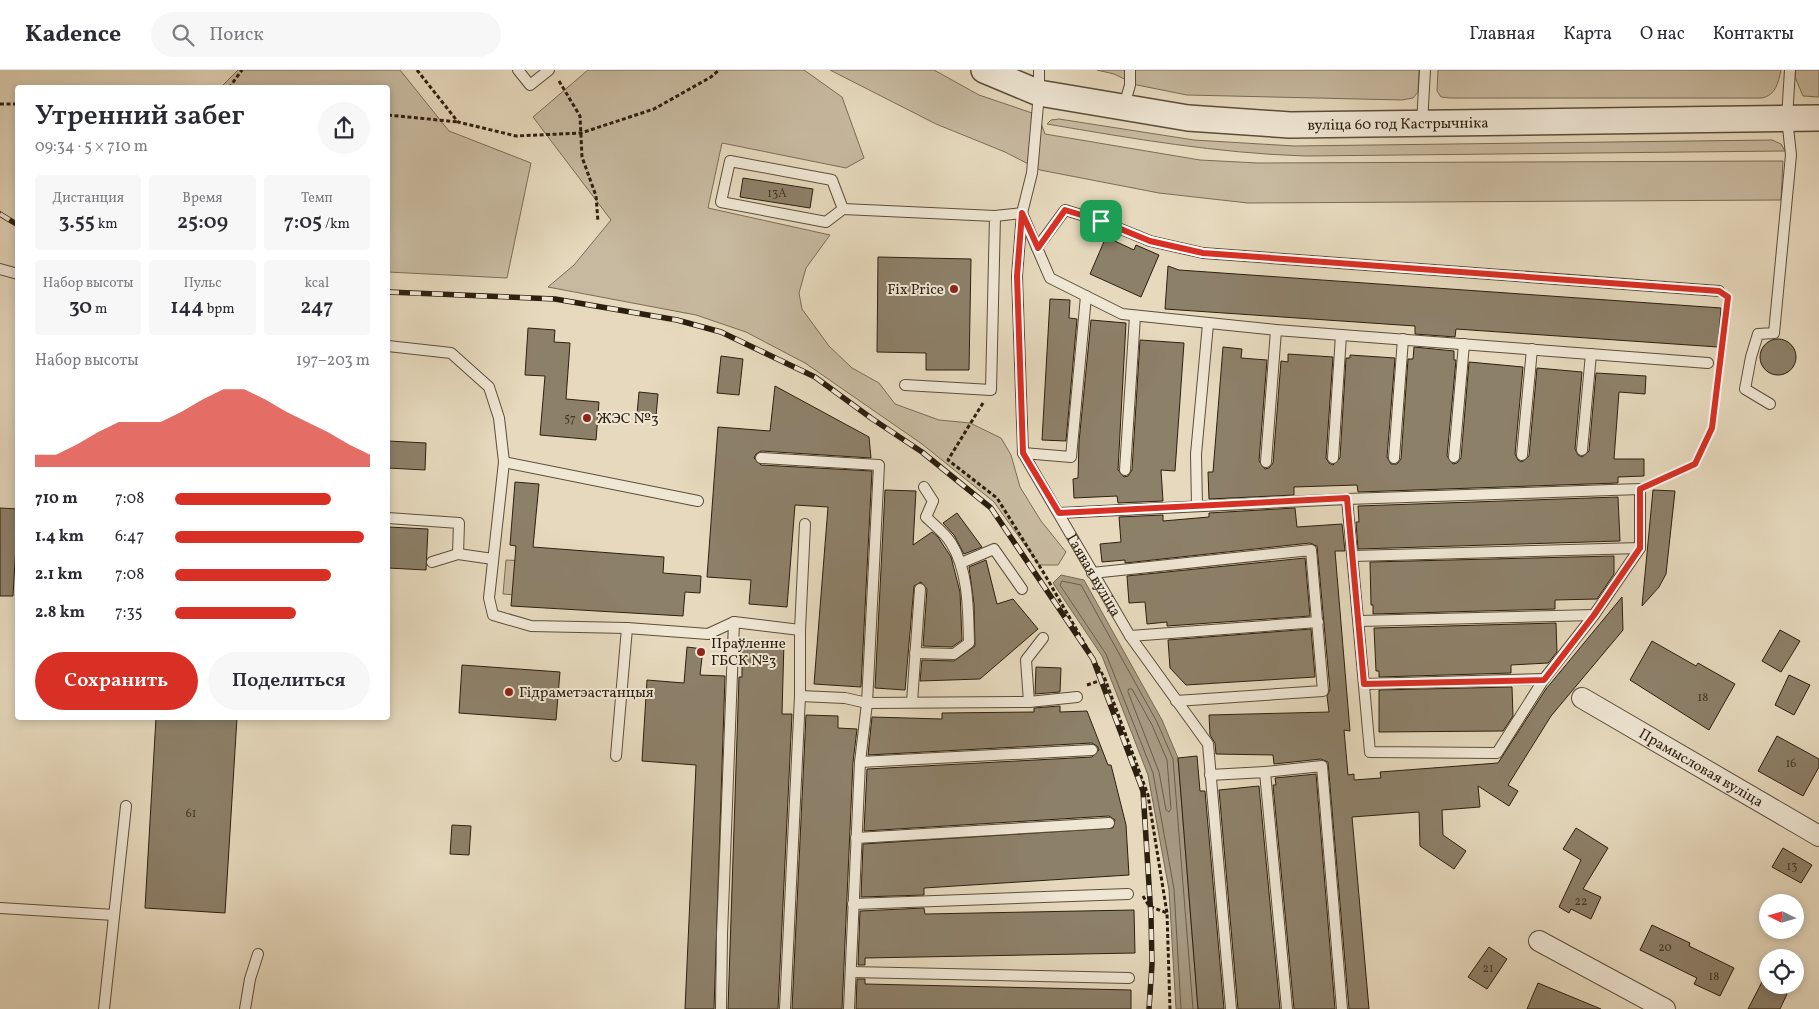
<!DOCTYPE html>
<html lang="ru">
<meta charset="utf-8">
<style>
body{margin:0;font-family:Vollkorn,serif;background:#f7f7f7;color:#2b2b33;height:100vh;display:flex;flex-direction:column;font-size:19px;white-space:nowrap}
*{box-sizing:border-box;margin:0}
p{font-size:16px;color:#7c7c81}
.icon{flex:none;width:28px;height:28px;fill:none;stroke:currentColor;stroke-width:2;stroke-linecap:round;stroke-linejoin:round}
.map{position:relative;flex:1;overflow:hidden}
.side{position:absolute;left:15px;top:15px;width:375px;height:635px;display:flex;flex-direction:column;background:#fff;border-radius:5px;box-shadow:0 2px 8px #0003}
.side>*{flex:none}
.needle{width:32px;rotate:275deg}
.fabs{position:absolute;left:1759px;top:824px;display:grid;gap:10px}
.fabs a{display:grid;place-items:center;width:45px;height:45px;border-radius:50%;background:#fff;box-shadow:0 2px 8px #0003;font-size:25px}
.pin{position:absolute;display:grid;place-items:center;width:42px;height:42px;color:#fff;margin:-21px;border-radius:10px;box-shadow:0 2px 8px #0006}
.round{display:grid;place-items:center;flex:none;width:52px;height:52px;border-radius:26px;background:#f7f7f7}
.head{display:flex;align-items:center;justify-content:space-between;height:85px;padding:0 20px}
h1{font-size:28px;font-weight:600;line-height:38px}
.figures{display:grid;grid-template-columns:repeat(3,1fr);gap:8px;height:85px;padding:5px 20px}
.figures div{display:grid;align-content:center;border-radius:5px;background:#f7f7f7;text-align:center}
.figures b{font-size:21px;font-weight:600}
.figures small{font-size:14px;font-weight:400}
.figures p{font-size:14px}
.chart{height:140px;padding:10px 20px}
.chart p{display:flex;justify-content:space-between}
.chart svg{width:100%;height:90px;margin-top:5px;fill:#d93025;opacity:.7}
.action{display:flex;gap:10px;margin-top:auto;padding:10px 20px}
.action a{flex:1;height:58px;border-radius:30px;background:#d93025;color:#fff;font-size:20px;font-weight:600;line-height:58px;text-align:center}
.action a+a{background:#f7f7f7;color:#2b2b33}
ul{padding:0 20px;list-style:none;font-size:16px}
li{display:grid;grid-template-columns:80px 60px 1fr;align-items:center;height:38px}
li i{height:12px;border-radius:6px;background:#d93025}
header{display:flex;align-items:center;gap:30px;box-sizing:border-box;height:70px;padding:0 25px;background:#fff;border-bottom:1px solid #e1e1e2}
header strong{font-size:24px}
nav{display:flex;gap:28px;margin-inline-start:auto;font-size:18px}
.search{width:350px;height:45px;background:#f7f7f7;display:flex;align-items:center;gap:12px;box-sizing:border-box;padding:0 18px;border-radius:28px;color:#7c7c81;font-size:19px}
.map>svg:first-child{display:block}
.green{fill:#c7b99f;stroke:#7a6c57}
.water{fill:#a79a82;stroke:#766954}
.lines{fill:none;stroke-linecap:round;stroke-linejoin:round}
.shore{stroke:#6a5c48;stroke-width:1}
.building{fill:#8d8069;stroke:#2d1f0f}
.service-casing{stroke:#5b4e3a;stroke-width:12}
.minor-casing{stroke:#5b4e3a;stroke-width:22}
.tertiary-casing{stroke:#5b4e3a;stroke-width:28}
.path{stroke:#2d1f0f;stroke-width:3;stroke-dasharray:4 2.5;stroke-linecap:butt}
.service{stroke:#efe6d4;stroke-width:10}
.minor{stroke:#efe6d4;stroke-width:20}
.tertiary{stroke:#efe6d4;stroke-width:25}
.rail-casing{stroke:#2d1f0f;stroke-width:5.5}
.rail{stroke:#efe6d4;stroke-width:4;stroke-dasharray:11;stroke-linecap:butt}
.route-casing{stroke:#fff;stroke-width:10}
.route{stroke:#d93025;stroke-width:6}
.poi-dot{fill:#8f2418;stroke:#efe6d4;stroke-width:2}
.labels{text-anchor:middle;stroke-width:4;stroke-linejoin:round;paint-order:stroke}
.number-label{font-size:12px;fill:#453726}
.street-label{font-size:15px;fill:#2d1f0f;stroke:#efe6d4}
.poi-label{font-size:15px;fill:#2d1f0f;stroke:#efe6d4;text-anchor:start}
</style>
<header>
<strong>Kadence</strong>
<div class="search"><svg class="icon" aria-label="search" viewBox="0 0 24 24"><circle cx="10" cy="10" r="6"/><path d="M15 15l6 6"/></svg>Поиск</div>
<nav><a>Главная</a><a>Карта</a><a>О нас</a><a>Контакты</a></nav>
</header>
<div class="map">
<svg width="1819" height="939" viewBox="0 0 1819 939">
<rect width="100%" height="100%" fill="#e6d9bd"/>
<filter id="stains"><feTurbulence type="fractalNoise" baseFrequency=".004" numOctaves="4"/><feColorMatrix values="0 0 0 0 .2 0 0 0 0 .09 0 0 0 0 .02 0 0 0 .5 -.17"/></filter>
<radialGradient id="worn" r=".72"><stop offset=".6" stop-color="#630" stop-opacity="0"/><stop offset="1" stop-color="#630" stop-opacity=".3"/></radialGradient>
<!-- green -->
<g class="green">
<polygon points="238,0 400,0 449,61 531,93 507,208 388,202 388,18 221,17"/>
<polygon points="588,0 804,0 842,27 864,88 846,98 722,73 708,138 830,165 806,198 799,223 802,239 829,276 852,298 879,313 895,334 939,350 970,353 1001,368 1011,385 1020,417 1041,451 1066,482 1058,495 1039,495 994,432 922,374 805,293 746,262 696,245 548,217 574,195 611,150 533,47"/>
<polygon points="830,0 934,0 979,25 1038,45 1045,64 1200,90 1258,93 1783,91 1781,130 1248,133 1159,123 1040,100 1005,82 936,54"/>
<polygon points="1097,0 1419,0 1418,22 1413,28 1402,30 1187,25 1137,15 1114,4"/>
<path d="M1438,0h343c-3,13 -5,25 -19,28h-312l-9,-1 -4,-6z"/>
<polygon points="1796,0 1819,0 1819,27 1803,26 1795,7"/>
<path d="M1059,49l135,21 100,6 478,-6 9,4 4,7 -480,5c-89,-3 -170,-17 -258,-32l4,-4z"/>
<polygon points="506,490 558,493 556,528 503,524"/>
</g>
<!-- water -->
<polygon class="water" points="1061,505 1084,510 1162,650 1178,688 1198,939 1176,939 1169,820 1148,705 1102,586 1053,513"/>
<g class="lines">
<!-- shore -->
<g class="shore">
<polygon points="1129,619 1132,619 1152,655 1167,690 1171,739 1169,742 1166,740 1159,702 1128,622"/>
<polyline points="1181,939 1174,819 1153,703 1106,584 1060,515 1062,511 1081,515 1157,652 1173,689 1193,939"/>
</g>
</g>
<!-- building -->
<g class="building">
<polygon points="743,108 813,119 810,138 740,127"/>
<polygon points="1106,167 1134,180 1136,175 1159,185 1141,227 1090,204"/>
<polygon points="878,187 971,189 969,300 926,300 926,283 877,282"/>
<polygon points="1168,196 1179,200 1721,238 1718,277 1456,259 1455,267 1415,264 1415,256 1165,239"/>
<polygon points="1050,229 1070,230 1069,248 1077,249 1066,371 1042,370"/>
<polygon points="1091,250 1126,253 1118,400 1124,407 1128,406 1132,400 1140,270 1184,273 1175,401 1161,400 1163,431 1118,433 1117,426 1074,428 1073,409 1078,408 1079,372"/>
<polygon points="528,258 555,260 554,272 570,273 566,329 599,332 596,370 540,365 545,306 525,305"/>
<circle cx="1778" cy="287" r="18"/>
<polygon points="1223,277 1242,279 1241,288 1267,290 1259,391 1265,399 1269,398 1273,393 1281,291 1288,292 1288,284 1333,287 1326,388 1329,393 1333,395 1340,388 1346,288 1350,288 1350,285 1395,288 1387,387 1391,394 1397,394 1401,389 1408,289 1413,289 1414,277 1454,281 1454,290 1456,290 1447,386 1453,394 1457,393 1461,388 1469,292 1523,297 1515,384 1518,390 1522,392 1529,386 1537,298 1582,302 1575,379 1578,385 1582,387 1589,381 1596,303 1646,306 1645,324 1619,322 1614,389 1644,389 1644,406 1618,407 1618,413 1358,422 1357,415 1294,417 1294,425 1209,429 1208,402 1213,402"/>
<polygon points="721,286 743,289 739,325 717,323"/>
<polygon points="775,316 869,367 871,388 761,381 756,384 754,388 761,395 872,401 861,617 814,614 828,437 795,435 787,537 749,534 751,510 707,507 718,357 770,361"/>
<polygon points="639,322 658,324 656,346 637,344"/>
<polygon points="388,371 426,373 425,400 388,398"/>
<polygon points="515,412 539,414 533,477 664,487 663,503 701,506 700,523 685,522 683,546 511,536 516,476 510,475"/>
<polygon points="885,420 916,421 913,475 932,462 938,467 951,487 960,522 962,570 952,577 923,576 927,519 921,512 914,516 905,620 875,618"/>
<polygon points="1653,420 1675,421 1666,504 1659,517 1642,536"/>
<polygon points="1618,427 1620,471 1358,479 1356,452 1359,452 1358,436"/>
<polygon points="0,438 18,439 13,526 0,526"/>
<polygon points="1295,438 1297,457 1342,454 1345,481 1335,481 1350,661 1344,660 1348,705 1354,704 1354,710 1381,708 1380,702 1498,693 1546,619 1622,527 1623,560 1551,646 1508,715 1518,721 1509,736 1478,716 1480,737 1442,740 1443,765 1466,781 1454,799 1420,776 1419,742 1352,747 1369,939 1349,939 1328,692 1321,689 1274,694 1273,685 1216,684 1215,673 1210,665 1209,645 1329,642 1327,626 1330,620 1317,476 1310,473 1125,493 1125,490 1102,492 1100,474 1121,472 1119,447 1163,445 1163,451 1209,447 1209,443"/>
<polygon points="957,443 982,477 964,484 954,465 943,453"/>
<polygon points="388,457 428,459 426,500 388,498"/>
<polygon points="1614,486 1614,504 1597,529 1555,530 1555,539 1373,544 1373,535 1371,535 1370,492"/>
<polygon points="1305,488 1310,546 1167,556 1167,552 1147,554 1145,532 1129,533 1127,506"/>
<polygon points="986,490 997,534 1013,529 1038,559 980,609 920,611 922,590 954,591 975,576 974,534 969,497"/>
<polygon points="1556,553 1557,582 1548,593 1511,595 1511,603 1379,607 1379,601 1376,601 1374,558"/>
<polygon points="1311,559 1315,607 1186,615 1170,598 1168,570"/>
<polygon points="1780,560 1800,571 1781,602 1762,591"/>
<polygon points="742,570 784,571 782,644 792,644 778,939 728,939 739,607 742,607"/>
<polygon points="1652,571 1696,596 1698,593 1735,614 1709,660 1630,610"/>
<polygon points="687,577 703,579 700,605 725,606 714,939 685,939 696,695 642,691 647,610 684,613"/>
<polygon points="462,595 560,602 556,650 459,643"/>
<polygon points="1036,597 1061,598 1060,622 1035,624"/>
<polygon points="1789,605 1810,615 1794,645 1775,635"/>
<polygon points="1512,617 1513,646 1503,661 1379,662 1379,620"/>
<polygon points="1060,636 1060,642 1087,641 1108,695 1111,695 1126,755 1129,805 924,818 924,825 861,827 863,774 1113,758 1115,750 1109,746 864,761 867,699 1092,687 1099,680 1097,676 1092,673 868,685 872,647 942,649 942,643 1034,642 1034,638"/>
<polygon points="806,645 838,646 838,658 857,659 853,692 842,939 792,939"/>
<polygon points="156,648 237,648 225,843 145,838"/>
<polygon points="1777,666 1819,689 1819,697 1803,726 1758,701"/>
<polygon points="1197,686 1200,721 1205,721 1224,939 1198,939 1178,688"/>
<polygon points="1316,704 1335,939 1294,939 1273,715 1276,715 1275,708"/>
<polygon points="1259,716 1280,939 1238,939 1219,720"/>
<polygon points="452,755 471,756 469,785 450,784"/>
<polygon points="1576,758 1608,778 1583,819 1601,827 1591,849 1571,839 1569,843 1559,837 1581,790 1563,779"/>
<polygon points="1783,778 1812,795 1801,813 1772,797"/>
<polygon points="924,838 925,844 1134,840 1135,883 865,888 865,895 858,895 860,841"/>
<polygon points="1652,855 1690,873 1689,876 1734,898 1720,926 1694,914 1697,908 1640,880"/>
<polygon points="1489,877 1507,889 1487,919 1468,907"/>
<polygon points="857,909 865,909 865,914 1131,920 1131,939 856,939"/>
<polygon points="1762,912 1787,924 1780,939 1748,939"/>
<polygon points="1538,913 1601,939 1527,939"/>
</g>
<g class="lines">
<defs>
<g id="service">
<polyline points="518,0 530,15 549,0"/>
<path id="s1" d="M1039,0v23l-7,80 -10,40 -5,63 6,177 107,183 78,108 23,265"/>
<polyline points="1124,36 1130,15 1130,0"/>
<polyline points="1422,54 1425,0"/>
<polyline points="843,139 826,152 721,132 730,91 832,110 843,139 995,146 991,320 905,315"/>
<polyline points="995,146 1022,143 1050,208 1122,244 1276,260 1708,293"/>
<polyline points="1037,178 1065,140 1101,151 1150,171 1203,183 1719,221"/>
<polyline points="0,199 18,204"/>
<polyline points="388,276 451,283 489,317 499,348 504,392 489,528 493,545 531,556 627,558 708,564 734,552 722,864 721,939"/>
<polyline points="1770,334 1745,319 1751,287 1758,264 1774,263 1791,85 1787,48 1790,0"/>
<polyline points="1582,380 1591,284"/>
<polyline points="1023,383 1071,387 1086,226"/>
<polyline points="1522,385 1532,279"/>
<polyline points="1454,387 1464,274"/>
<polyline points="761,388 879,395 867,633 860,692 849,939"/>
<polyline points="1333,388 1341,265"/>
<polyline points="1394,388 1403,269"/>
<polyline points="504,392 698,431"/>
<polyline points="1266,392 1276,260"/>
<polyline points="1125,400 1135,246"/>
<polyline points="1197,436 1196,384 1208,254"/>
<polyline points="1059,443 1347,429 1640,419 1640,478 1594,545 1544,609 1497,683 1370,682 1347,429"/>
<polyline points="388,448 459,453 458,484"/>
<polyline points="1353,486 1640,478"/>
<polyline points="432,492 458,484 493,489"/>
<polyline points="961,493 994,479 1022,519"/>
<polyline points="1092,503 1311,480 1323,621 1176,631"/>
<polyline points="1359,551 1594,545"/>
<polyline points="734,552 800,560 800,626 785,939"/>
<polyline points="800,560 805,454"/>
<polyline points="1130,566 1318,552"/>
<path d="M915,583l39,1 15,-11c-1,-33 0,-71 -18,-100 -6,-10 -17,-18 -25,-26l7,-16 -9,-14"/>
<polyline points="1364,614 1544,609"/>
<polyline points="800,626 845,628 867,633 1029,632 1077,627"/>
<polyline points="912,632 920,519"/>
<polyline points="1029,632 1026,590 1043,568"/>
<polyline points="616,686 627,558"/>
<polyline points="860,692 1092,680"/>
<polyline points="1265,702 1322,696 1342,939"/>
<polyline points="1210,705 1265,702 1287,939"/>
<polyline points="856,768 1109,753"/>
<polyline points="853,834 1128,824"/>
<polyline points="0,838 114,845"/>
<polyline points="851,902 1129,908"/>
<polyline points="104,939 126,736"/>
<polyline points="245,939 250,909 258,884"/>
</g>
<g id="minor">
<path id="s2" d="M1582,628l237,138"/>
<polyline points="1539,871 1665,939"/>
</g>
<g id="tertiary">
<path id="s3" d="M984,0l55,23 149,25 102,7 529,-7"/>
</g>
</defs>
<!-- service casing -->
<use href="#service" class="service-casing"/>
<!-- minor casing -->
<use href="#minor" class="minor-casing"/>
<!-- tertiary casing -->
<use href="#tertiary" class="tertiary-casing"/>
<!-- path -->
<g class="path">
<polyline points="417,0 458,52 516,66 581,63 654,39 711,7 719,0"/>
<polyline points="559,11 580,46 582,87 596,126 598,152"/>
<polyline points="229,18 242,0"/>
<polyline points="0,34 18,34"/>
<polyline points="388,45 458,52"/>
<polyline points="1721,285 1728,231"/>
<polyline points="983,333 948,390 997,428 1045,505 1105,609 1148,725 1167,843"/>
<polyline points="1653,413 1695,394 1712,358 1719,303"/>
<polyline points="1087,615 1105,609"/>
<polyline points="1143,826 1149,836 1167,843 1170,939"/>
</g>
<!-- service -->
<use href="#service" class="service"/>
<!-- minor -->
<use href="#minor" class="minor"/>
<!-- tertiary -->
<use href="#tertiary" class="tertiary"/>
<defs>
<g id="rail">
<polyline points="0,144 18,155"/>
<polyline points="388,222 555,229 677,250 721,262 815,307 871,348 922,382 991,438 1093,589 1143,721 1151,846 1152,894 1149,939"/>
</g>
</defs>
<!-- rail casing -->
<use href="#rail" class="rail-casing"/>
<!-- rail -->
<use href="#rail" class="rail"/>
</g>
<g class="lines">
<defs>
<polygon id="route" points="1065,140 1101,151 1150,171 1203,183 1719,221 1728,227 1712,358 1695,394 1640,419 1640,478 1594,545 1544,610 1364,614 1347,428 1059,443 1023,383 1017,206 1022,143 1038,178"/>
</defs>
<!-- route casing -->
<use href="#route" class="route-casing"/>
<!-- route -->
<use href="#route" class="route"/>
</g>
<!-- markers -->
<g class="poi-dot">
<circle cx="954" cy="219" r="5"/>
<circle cx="587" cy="348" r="5"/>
<circle cx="701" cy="582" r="5"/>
<circle cx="509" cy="622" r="5"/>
</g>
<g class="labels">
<!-- number labels -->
<g class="number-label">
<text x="777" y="127">13А</text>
<text x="570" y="352">57</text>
<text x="1703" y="631">18</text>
<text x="1791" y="697">16</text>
<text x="191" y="747">61</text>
<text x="1792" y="800">13</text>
<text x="1581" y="835">22</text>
<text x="1665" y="881">20</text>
<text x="1488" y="902">21</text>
<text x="1714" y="910">18</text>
</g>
<!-- street labels -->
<g class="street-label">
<text dy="5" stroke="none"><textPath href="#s3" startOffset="421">вуліца 60 год Кастрычніка</textPath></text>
<text dy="5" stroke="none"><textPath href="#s1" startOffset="526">Гаявая вуліца</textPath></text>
<text dy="5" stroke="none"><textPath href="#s2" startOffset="138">Прамысловая вуліца</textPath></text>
</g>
<!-- poi labels -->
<g class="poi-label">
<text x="944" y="224" text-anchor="end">Fix Price</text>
<text x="597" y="353">ЖЭС №3</text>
<text x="711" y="578">Праўленне<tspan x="711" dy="17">ГБСК №3</tspan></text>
<text x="519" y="627">Гідраметэастанцыя</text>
</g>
</g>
<rect width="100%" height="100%" filter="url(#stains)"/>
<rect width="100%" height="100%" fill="url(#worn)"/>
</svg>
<div class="fabs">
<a><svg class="needle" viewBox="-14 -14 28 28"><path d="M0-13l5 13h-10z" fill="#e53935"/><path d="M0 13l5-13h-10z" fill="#7c7c81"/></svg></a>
<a><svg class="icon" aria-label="locate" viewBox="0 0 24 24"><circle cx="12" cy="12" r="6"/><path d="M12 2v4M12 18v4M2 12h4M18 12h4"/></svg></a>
</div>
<div class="pin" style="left:1101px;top:151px;background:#1e9e55"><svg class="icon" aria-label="arrive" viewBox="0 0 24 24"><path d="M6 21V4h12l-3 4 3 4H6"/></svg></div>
<section class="side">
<div class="head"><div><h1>Утренний забег</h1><p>09:34 · 5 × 710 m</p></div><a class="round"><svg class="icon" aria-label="share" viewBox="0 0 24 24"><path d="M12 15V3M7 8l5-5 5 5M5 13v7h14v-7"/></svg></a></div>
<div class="figures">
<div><p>Дистанция</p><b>3.55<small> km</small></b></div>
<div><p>Время</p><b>25:09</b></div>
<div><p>Темп</p><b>7:05<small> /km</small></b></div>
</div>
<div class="figures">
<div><p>Набор высоты</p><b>30<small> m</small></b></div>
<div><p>Пульс</p><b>144<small> bpm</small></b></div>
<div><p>kcal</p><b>247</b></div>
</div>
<div class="chart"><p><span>Набор высоты</span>197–203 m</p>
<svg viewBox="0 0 160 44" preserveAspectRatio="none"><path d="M0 44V38L10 38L20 33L30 27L40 22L50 22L60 22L70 17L80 11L90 6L100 6L110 11L120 17L130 22L140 27L150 33L160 38V44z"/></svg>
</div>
<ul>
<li><b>710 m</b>7:08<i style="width:80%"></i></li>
<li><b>1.4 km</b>6:47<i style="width:97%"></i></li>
<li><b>2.1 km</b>7:08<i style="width:80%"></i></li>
<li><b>2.8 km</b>7:35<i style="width:62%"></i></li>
</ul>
<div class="action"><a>Сохранить</a><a>Поделиться</a></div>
</section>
</div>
